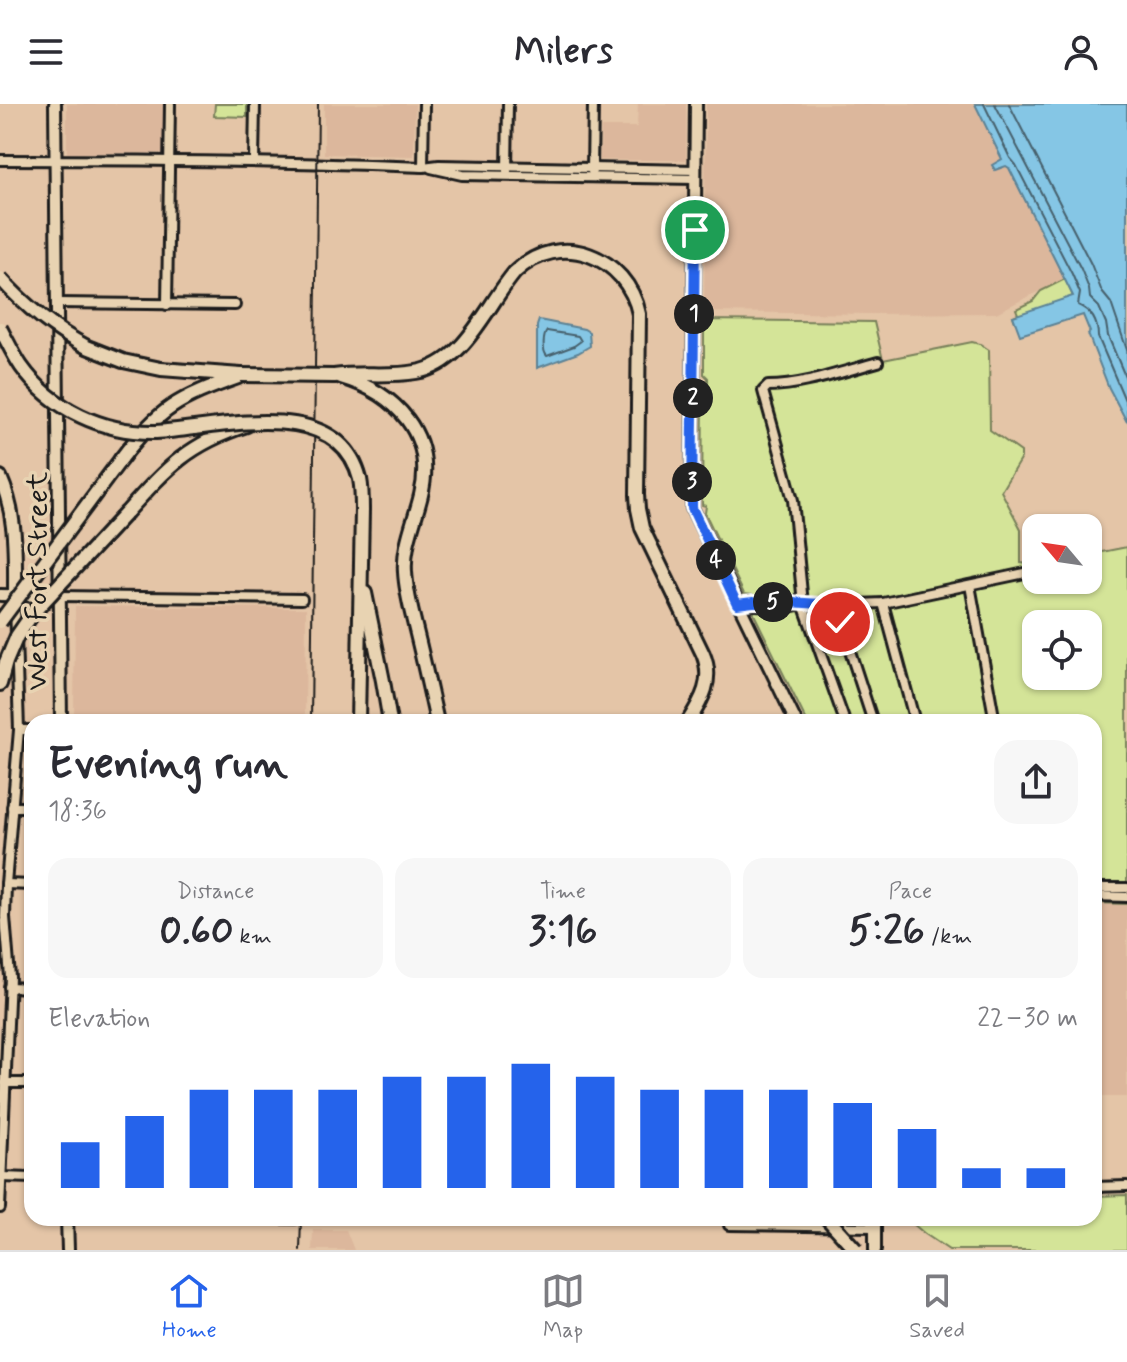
<!DOCTYPE html>
<meta charset="utf-8">
<style>
body{margin:0;font-family:Mynerve,sans-serif;background:#f7f7f7;color:#2b2b33;height:100vh;display:flex;flex-direction:column;font-size:30px;white-space:nowrap}
*{box-sizing:border-box;margin:0}
p{font-size:26px;color:#7c7c81}
.icon{flex:none;width:44px;height:44px;fill:none;stroke:currentColor;stroke-width:2;stroke-linecap:round;stroke-linejoin:round}
.map{position:relative;flex:1;overflow:hidden}
.details{position:absolute;left:24px;top:610px;width:1078px;height:512px;display:flex;flex-direction:column;background:#fff;border-radius:24px;box-shadow:0 2px 6px #0004}
.details>*{flex:none}
.needle{width:52px;rotate:299deg}
.tools{position:absolute;left:1022px;top:410px;display:grid;gap:16px}
.tools a{display:grid;place-items:center;width:80px;height:80px;border-radius:16px;background:#fff;box-shadow:0 2px 6px #0004;font-size:40px}
.pin{position:absolute;display:grid;place-items:center;width:68px;height:68px;color:#fff;margin:-34px;border:4px solid #fff;border-radius:50%;box-shadow:0 2px 8px #0007}
.km{position:absolute;width:40px;height:40px;margin:-20px;border-radius:50%;background:#222;color:#fff;font-size:22px;line-height:40px;text-align:center}
.round{display:grid;place-items:center;flex:none;width:84px;height:84px;border-radius:24px;background:#f7f7f7}
.overview{display:flex;align-items:center;justify-content:space-between;height:136px;padding:0 24px}
h1{font-size:44px;font-weight:700;line-height:60px}
.stats{display:grid;grid-template-columns:repeat(3,1fr);gap:12px;height:136px;padding:8px 24px}
.stats div{display:grid;align-content:center;border-radius:20px;background:#f7f7f7;text-align:center}
.stats b{font-size:40px;font-weight:700}
.stats small{font-size:22px;font-weight:400}
.stats p{font-size:22px}
.chart{height:224px;padding:16px 24px}
.chart p{display:flex;justify-content:space-between}
.chart svg{width:100%;height:144px;margin-top:8px;stroke:#2563eb;stroke-width:6}
header{display:flex;justify-content:space-between;align-items:center;height:104px;padding:0 24px;background:#fff;font-size:36px;font-weight:700}
.tabs{display:flex;justify-content:space-around;align-items:center;height:112px;border-top:2px solid #e1e1e2;background:#fff;font-size:22px;color:#7c7c81}
.tabs a{display:grid;justify-items:center;gap:4px}
.tabs .on{color:#2563eb}
.map>svg:first-child{display:block}
.built{fill:#dcb79c}
.green{fill:#d4e498;stroke:#78805a;stroke-width:2;fill-rule:evenodd}
.water{fill:#85c6e5;stroke:#5b8295;stroke-width:2}
.lines{fill:none;stroke-linecap:round;stroke-linejoin:round}
.shore{stroke:#46606c;stroke-width:2}
.minor-casing{stroke:#1c1c1c;stroke-width:14}
.major-casing{stroke:#1c1c1c;stroke-width:16}
.highway-casing{stroke:#1c1c1c;stroke-width:18}
.minor{stroke:#e8d3b2;stroke-width:8}
.major{stroke:#e8d3b2;stroke-width:10}
.highway{stroke:#e8d3b2;stroke-width:12}
.rail{stroke:#1c1c1c;stroke-width:2}
.highway-bridge-casing{stroke:#1c1c1c;stroke-width:18;stroke-linecap:butt}
.highway-bridge{stroke:#e8d3b2;stroke-width:12}
.route-casing{stroke:#fff;stroke-width:16}
.route{stroke:#2563eb;stroke-width:10}
.labels{text-anchor:middle;stroke-width:7;stroke-linejoin:round;paint-order:stroke}
.street-label{font-size:30px;fill:#1c1c1c;stroke:#e8d3b2}
</style>
<header><svg class="icon" aria-label="menu" viewBox="0 0 24 24"><path d="M4 6h16M4 12h16M4 18h16"/></svg>Milers<svg class="icon" aria-label="person" viewBox="0 0 24 24"><circle cx="12" cy="8" r="4"/><path d="M4 21q1-7 8-7t8 7"/></svg></header>
<div class="map">
<svg width="1127" height="1146" viewBox="0 0 1127 1146">
<rect width="100%" height="100%" fill="#e4c5a7"/>
<filter id="ink" filterUnits="userSpaceOnUse"><feTurbulence type="fractalNoise" baseFrequency=".0125" numOctaves="2"/><feDisplacementMap in="SourceGraphic" scale="16" xChannelSelector="R" yChannelSelector="G"/><feConvolveMatrix kernelMatrix="1 2 1 2 8 2 1 2 1" color-interpolation-filters="sRGB"/></filter>
<g filter="url(#ink)">
<!-- built -->
<g class="built">
<rect x="67" y="0" width="96" height="49"/>
<polygon points="324,0 415,0 414,52 324,50"/>
<polygon points="638,0 686,0 686,56 600,56 601,23 637,23"/>
<polygon points="706,0 975,0 1003,55 992,61 995,66 1006,61 1009,64 1065,174 996,209 872,210 704,208"/>
<polygon points="75,502 306,504 305,618 74,618"/>
<polygon points="1094,799 1127,800 1127,993 1094,993"/>
<polygon points="313,1126 346,1126 354,1146 312,1146"/>
</g>
<!-- green -->
<g class="green">
<polygon points="215,0 247,0 247,13 214,12"/>
<polygon points="1065,175 1073,192 1015,218 1013,212 1018,210 1016,205 1033,197 1041,187"/>
<path d="M704,216l170,2 9,38 89,-18 8,2 9,6 1,80 31,22v6l-20,33 20,38v34l15,2v15h52l1,-27 3,1 35,-7v357l-33,-1v-181h-287l-53,-108v-15l-2,-4 -8,-1 -39,-81 1,-7 -4,-1 1,-112 5,-4v-11l-4,-4zM1036,520h52v52h-52z"/>
<polygon points="1127,1091 1127,1146 949,1146 925,1130 906,1114 1094,1114 1094,1092"/>
</g>
<!-- water -->
<g class="water">
<polygon points="975,0 1127,0 1127,318 1109,284 1088,230 1090,228 1083,211 1020,231 1013,212 1073,192 1009,64 1006,62 995,66 992,61 1002,55"/>
<polygon points="539,216 584,225 589,228 590,242 578,249 537,264 537,222"/>
</g>
<g class="lines">
<!-- shore -->
<g class="shore">
<path d="M984,0l26,54 6,7 56,109 8,19 -2,12c14,6 20,16 20,32l29,68"/>
<polyline points="995,0 1081,165 1089,185 1090,194 1099,203 1106,219 1108,232 1127,277"/>
<polyline points="1009,0 1091,160 1102,188 1111,199 1127,246"/>
<path d="M547,227l31,5 3,5 -7,5 -27,10c-5,-5 -4,-20 0,-25z"/>
</g>
<defs>
<g id="minor">
<path d="M0,56c141,0 282,1 423,7l16,-2 256,5"/>
<polyline points="254,58 255,0"/>
<polyline points="423,63 424,0"/>
<polyline points="431,64 462,71 695,75"/>
<polyline points="507,67 508,0"/>
<polyline points="592,67 593,0"/>
<polyline points="57,199 235,201"/>
<polyline points="167,201 170,0"/>
<polyline points="970,481 995,618"/>
<polyline points="59,492 302,495"/>
<polyline points="883,499 915,618"/>
<polyline points="737,500 789,503 803,500 835,501 883,499 1025,469"/>
<polyline points="835,501 873,618"/>
<path d="M845,618l-42,-118 -10,-104 -30,-109 5,-5c35,0 76,-15 110,-24"/>
<polyline points="19,626 32,626"/>
<polyline points="12,703 32,703"/>
<polyline points="6,780 32,781"/>
<polyline points="1094,784 1127,784"/>
<polyline points="1094,792 1127,793"/>
<polyline points="9,883 32,884"/>
<polyline points="5,979 32,979"/>
<polyline points="1,1073 32,1074"/>
<polyline points="1094,1083 1127,1082"/>
<polyline points="0,1104 10,873 5,813 6,780 19,626 15,500"/>
<polyline points="249,1114 295,1115"/>
<polyline points="729,1121 875,1123"/>
</g>
<g id="major">
<polyline points="55,0 61,618"/>
<polyline points="696,0 692,404 796,618"/>
<polyline points="0,491 53,492"/>
<polyline points="67,1114 68,1146"/>
<polyline points="875,1114 875,1146"/>
</g>
<g id="highway">
<polyline points="87,243 123,257 161,265 241,271"/>
<path d="M334,272c27,-4 55,1 82,-4 49,-8 70,-66 99,-100 45,-43 112,-16 124,42l-2,181 1,14 4,19 61,126c11,26 -1,46 -15,68"/>
<path d="M341,273c55,16 95,58 80,118 -6,26 -18,50 -16,77 1,19 6,37 10,54 8,32 15,64 22,96"/>
<path d="M121,355c38,-51 58,-61 117,-82"/>
<path d="M0,373c17,38 15,77 15,118"/>
<path d="M127,408c40,-44 61,-68 120,-87"/>
<polyline points="365,489 383,577 390,618"/>
<polyline points="0,580 6,558"/>
<polyline points="358,618 362,406"/>
</g>
</defs>
<!-- minor casing -->
<use href="#minor" class="minor-casing"/>
<!-- major casing -->
<use href="#major" class="major-casing"/>
<!-- highway casing -->
<use href="#highway" class="highway-casing"/>
<!-- minor -->
<use href="#minor" class="minor"/>
<!-- major -->
<use href="#major" class="major"/>
<!-- highway -->
<use href="#highway" class="highway"/>
<!-- rail -->
<g class="rail">
<polyline points="311,618 318,0"/>
<polyline points="300,1146 301,1114"/>
</g>
<defs>
<g id="highway-bridge">
<path d="M0,174c25,28 53,51 87,69"/>
<path d="M0,224c7,13 13,26 21,38 31,44 83,67 135,66 62,-3 182,-39 204,47 2,10 2,21 2,31"/>
<polyline points="241,271 334,272"/>
<polyline points="0,518 121,355"/>
<polyline points="6,558 17,532 33,509 127,408"/>
<polyline points="827,1114 856,1146"/>
</g>
</defs>
<!-- highway-bridge casing -->
<use href="#highway-bridge" class="highway-bridge-casing"/>
<!-- highway-bridge -->
<use href="#highway-bridge" class="highway-bridge"/>
</g>
</g>
<g class="lines" filter="url(#ink)">
<defs>
<polyline id="route" points="695,126 692,404 737,500 753,498 790,498 835,501 840,518"/>
</defs>
<!-- route casing -->
<use href="#route" class="route-casing"/>
<!-- route -->
<use href="#route" class="route"/>
</g>
<g class="labels">
<!-- street labels -->
<g class="street-label">
<text transform="translate(36 477) rotate(-90)" y="10">West Fort Street</text>
</g>
</g>
</svg>
<div class="tools">
<a><svg class="needle" viewBox="-14 -14 28 28"><path d="M0-13l5 13h-10z" fill="#e53935"/><path d="M0 13l5-13h-10z" fill="#7c7c81"/></svg></a>
<a><svg class="icon" aria-label="locate" viewBox="0 0 24 24"><circle cx="12" cy="12" r="6"/><path d="M12 2v4M12 18v4M2 12h4M18 12h4"/></svg></a>
</div>
<div class="pin" style="left:695px;top:126px;background:#1e9e55"><svg class="icon" aria-label="arrive" viewBox="0 0 24 24"><path d="M6 21V4h12l-3 4 3 4H6"/></svg></div>
<div class="pin" style="left:840px;top:518px;background:#d93025"><svg class="icon" aria-label="check" viewBox="0 0 24 24"><path d="M5 12l5 5 9-10"/></svg></div>
<b class="km" style="left:694px;top:210px">1</b>
<b class="km" style="left:693px;top:294px">2</b>
<b class="km" style="left:692px;top:378px">3</b>
<b class="km" style="left:716px;top:456px">4</b>
<b class="km" style="left:773px;top:498px">5</b>
<section class="details">
<div class="overview"><div><h1>Evening run</h1><p>18:36</p></div><a class="round"><svg class="icon" aria-label="share" viewBox="0 0 24 24"><path d="M12 15V3M7 8l5-5 5 5M5 13v7h14v-7"/></svg></a></div>
<div class="stats">
<div><p>Distance</p><b>0.60<small> km</small></b></div>
<div><p>Time</p><b>3:16</b></div>
<div><p>Pace</p><b>5:26<small> /km</small></b></div>
</div>
<div class="chart"><p><span>Elevation</span>22–30 m</p>
<svg viewBox="0 0 160 44" preserveAspectRatio="none"><path d="M5 44V30M15 44V22M25 44V14M35 44V14M45 44V14M55 44V10M65 44V10M75 44V6M85 44V10M95 44V14M105 44V14M115 44V14M125 44V18M135 44V26M145 44V38M155 44V38"/></svg>
</div>
</section>
</div>
<nav class="tabs">
<a class="on"><svg class="icon" aria-label="home" viewBox="0 0 24 24"><path d="M3 11l9-7 9 7M6 9v11h12V9"/></svg>Home</a>
<a><svg class="icon" aria-label="map" viewBox="0 0 24 24"><path d="M3 6l6-2 6 2 6-2v14l-6 2-6-2-6 2zM9 4v14M15 6v14"/></svg>Map</a>
<a><svg class="icon" aria-label="saved" viewBox="0 0 24 24"><path d="M7 4h10v16l-5-4-5 4z"/></svg>Saved</a>
</nav>
